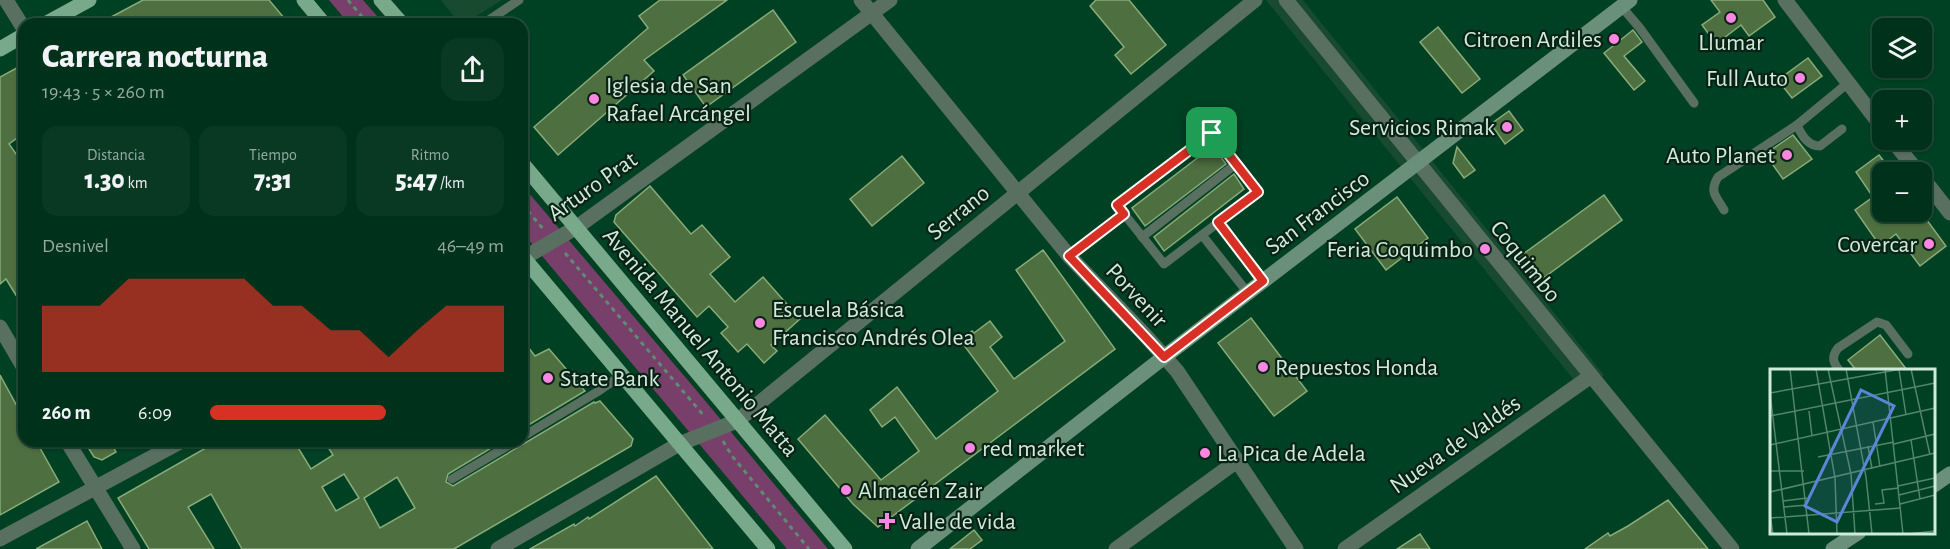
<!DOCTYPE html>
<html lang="es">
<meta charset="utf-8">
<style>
body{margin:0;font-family:"Alegreya Sans",sans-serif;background:#0a3923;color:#f1f3f6;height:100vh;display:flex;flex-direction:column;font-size:22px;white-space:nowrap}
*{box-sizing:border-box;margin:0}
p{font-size:20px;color:#95a9a2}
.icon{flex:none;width:33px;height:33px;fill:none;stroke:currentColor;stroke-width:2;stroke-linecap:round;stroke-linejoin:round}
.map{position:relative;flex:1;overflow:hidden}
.panel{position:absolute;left:18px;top:18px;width:510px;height:429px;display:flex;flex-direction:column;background:#00311a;border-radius:18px;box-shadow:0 2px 4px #0004,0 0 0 2px #224c39}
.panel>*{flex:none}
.controls{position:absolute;left:1872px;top:18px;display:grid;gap:12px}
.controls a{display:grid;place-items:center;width:60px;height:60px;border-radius:12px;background:#00311a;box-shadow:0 2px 4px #0004,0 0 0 2px #224c39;font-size:30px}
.pin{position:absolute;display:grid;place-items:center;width:51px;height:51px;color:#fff;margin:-26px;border-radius:12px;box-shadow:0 3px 9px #0006}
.round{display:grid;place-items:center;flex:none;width:63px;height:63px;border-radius:18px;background:#0a3923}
.overview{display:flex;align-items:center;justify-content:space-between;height:102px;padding:0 24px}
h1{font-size:33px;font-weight:800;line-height:45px}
.metrics{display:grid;grid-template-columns:repeat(3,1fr);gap:9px;height:102px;padding:6px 24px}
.metrics div{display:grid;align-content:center;border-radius:15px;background:#0a3923;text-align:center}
.metrics b{font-size:26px;font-weight:800}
.metrics small{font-size:16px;font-weight:400}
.metrics p{font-size:16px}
.chart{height:168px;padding:12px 24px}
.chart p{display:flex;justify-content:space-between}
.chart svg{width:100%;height:108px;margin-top:6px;fill:#d93025;opacity:.7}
ul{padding:0 24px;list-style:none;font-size:20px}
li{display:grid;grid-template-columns:96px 72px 1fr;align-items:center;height:45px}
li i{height:15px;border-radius:8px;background:#d93025}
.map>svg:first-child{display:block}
.built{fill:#174a2f}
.green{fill:#783f6a}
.building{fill:#4e6f40;stroke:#88ab79;stroke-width:1.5;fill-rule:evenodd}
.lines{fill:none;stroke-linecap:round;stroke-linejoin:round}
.path{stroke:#5c8d74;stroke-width:3;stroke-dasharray:4.5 4.5;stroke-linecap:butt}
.service{stroke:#597061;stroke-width:9}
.minor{stroke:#597061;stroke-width:15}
.tertiary{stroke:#597061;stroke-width:15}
.secondary{stroke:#6b9079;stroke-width:15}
.primary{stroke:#79a98b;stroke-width:15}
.route-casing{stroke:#fff;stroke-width:12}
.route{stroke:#d93025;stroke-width:8}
.poi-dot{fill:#fd86e2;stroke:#0a2215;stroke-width:2}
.labels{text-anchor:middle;stroke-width:4.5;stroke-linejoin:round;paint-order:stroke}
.poi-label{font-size:24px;fill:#cfecd9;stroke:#0a2215;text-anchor:start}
.street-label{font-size:24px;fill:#cfecd9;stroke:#0a2215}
.inset-road{fill:none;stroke:#53856c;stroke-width:1.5}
.view{fill:#5b85d8;fill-opacity:0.15;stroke:#5b85d8;stroke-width:3}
.inset-edge{fill:none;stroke:#cfecd9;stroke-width:3}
</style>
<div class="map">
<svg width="1950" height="549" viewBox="0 0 1950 549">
<rect width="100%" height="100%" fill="#004123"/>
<!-- built -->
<g class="built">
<polygon points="441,0 502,0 464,24 460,24"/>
<polygon points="1266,0 1303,0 1604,375 1582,390"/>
</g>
<!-- green -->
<g class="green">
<polygon points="329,0 363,0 384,24 349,24"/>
<polygon points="522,185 697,391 828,549 787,549 522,232"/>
</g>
<!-- building -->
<g class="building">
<polygon points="143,0 269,0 285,19 278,24 98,24"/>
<polygon points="660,0 727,0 644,60 654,71 558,155 534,127 648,28 639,16"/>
<polygon points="1096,0 1129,0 1166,45 1131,74 1115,55 1124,47 1090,6"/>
<polygon points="1711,0 1763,0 1775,17 1749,36 1741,25 1716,44 1702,25 1720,12"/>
<polygon points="773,10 796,42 706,107 683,75"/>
<polygon points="1438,27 1480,79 1462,93 1420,42"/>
<polygon points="1633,30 1642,42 1624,56 1645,81 1634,90 1604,53"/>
<polygon points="1808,58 1822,76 1792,98 1778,80"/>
<polygon points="24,64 24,133 9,144 24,165 24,308 6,279 0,284 0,77"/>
<polygon points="1509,111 1523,130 1505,144 1491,124"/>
<polygon points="1793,135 1812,159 1783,179 1765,154"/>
<polygon points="1213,146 1226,164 1145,226 1132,208"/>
<polygon points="1457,147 1475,170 1464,178 1453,163"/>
<polygon points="1879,155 1892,172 1882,172 1882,212 1921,212 1946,246 1920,266 1896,234 1880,246 1855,210 1873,197 1856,172"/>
<polygon points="902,156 924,183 872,226 850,199"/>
<polygon points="1234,174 1244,189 1164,251 1154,237"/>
<polygon points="650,186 691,234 702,225 730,257 710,274 735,302 763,277 800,319 771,345 777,351 764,363 747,344 738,352 721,333 728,327 709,306 697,317 614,222 616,215"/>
<polygon points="1604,195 1622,220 1538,282 1519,257"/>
<polygon points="1397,197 1428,238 1386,270 1355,229"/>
<polygon points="1043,250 1115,349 878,527 853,504 798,439 825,415 881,480 919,451 895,417 882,427 870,410 897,387 936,439 998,391 960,340 972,331 974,333 990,321 1002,337 990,347 1014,379 1065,341 1016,270"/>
<polygon points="1251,318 1307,391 1274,416 1218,343"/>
<polygon points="1880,335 1907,370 1856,370 1848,360"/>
<polygon points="522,339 535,356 549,349 585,391 522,429"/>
<polygon points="0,375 24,419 24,441 36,441 59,482 0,515"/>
<path d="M600,401l33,38 -2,7 -177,103h-212l-31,-55 -23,13 26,42h-65l-31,-51 100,-57h43l5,7 12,-7h16l17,28 22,-14 -9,-14h179l-55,33 -2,8 7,4 141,-84 1,1zM344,474l15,24 -23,13 -14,-24zM397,477l18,31 -35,20 -16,-30z"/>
<polygon points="84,441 110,441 116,452 102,460 94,457"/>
<polygon points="656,476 713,549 530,549 574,524 575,526 588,517 589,519"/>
<polygon points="1668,500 1708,549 1585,549 1608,533 1610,536 1628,526"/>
<polygon points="87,521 102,549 36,549"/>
<polygon points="974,530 982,540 970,549 950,549"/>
<polygon points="1420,534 1430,549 1397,549"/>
</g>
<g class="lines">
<!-- path -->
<g class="path">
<polyline points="348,0 368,24"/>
<polyline points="522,204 544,230"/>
<polyline points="565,253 705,417"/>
<polyline points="723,441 732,456 809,549"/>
</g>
<!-- service -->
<g class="service">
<polyline points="1621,6 1639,27 1694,103"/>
<polyline points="483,24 519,0"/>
<path d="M1842,129l-22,17c-12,0 -18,-10 -23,-21l51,-42"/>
<polygon points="1212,133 1258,192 1164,264 1117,205"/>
<path d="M1724,210c-8,-14 -15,-18 -6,-33l79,-52"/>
<polyline points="1218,222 1263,281"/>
<polyline points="1202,235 1248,293"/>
<polyline points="1142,237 1236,164"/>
<polyline points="1069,256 1124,214"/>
<path d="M1839,370c-6,-8 -8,-13 -1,-22l39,-26 9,3 22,29"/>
<polyline points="522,437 597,392 622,375"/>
<polyline points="452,479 516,441"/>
</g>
<!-- minor -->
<g class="minor">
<polyline points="6,0 24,29"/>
<polyline points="861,0 1069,256 1144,334 1177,371 1296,549"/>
<polyline points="1286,0 1732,549"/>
<polyline points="577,227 890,0"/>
<polyline points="0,327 24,368"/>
<polyline points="67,441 133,549"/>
<polyline points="498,549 679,444 737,421 1255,0"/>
<polyline points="1116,549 1237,461"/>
<polyline points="1345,549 1591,376"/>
</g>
<!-- tertiary -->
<g class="tertiary">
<polyline points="1785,0 1882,127"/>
<polyline points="1892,140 1918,172"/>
<polyline points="1922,177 1950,213"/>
<polyline points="522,259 577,227"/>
<polyline points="0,539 182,441"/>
</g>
<!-- secondary -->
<g class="secondary">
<polyline points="1934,485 1950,474"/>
<polyline points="918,549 1164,357 1630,0"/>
<polyline points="1833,549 1859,532"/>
</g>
<!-- primary -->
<g class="primary">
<polyline points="304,0 324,24"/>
<polyline points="381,0 402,24"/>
<polyline points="45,24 89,0"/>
<polyline points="0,49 24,35"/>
<polyline points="522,163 845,549"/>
<polyline points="522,256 768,549"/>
</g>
</g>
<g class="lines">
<defs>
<polygon id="route" points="1212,133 1258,192 1218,222 1263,281 1164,357 1069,256 1124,214 1117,205"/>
</defs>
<!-- route casing -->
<use href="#route" class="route-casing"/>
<!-- route -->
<use href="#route" class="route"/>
</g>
<!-- markers -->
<g class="poi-dot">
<circle cx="1731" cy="18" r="6"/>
<circle cx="1614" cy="39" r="6"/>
<circle cx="1800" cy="78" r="6"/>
<circle cx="594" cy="99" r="6"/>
<circle cx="1507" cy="127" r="6"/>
<circle cx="1787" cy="155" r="6"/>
<circle cx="1929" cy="244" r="6"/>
<circle cx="1485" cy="249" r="6"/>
<circle cx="760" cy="323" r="6"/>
<circle cx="1263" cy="367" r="6"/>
<circle cx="548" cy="378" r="6"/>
<circle cx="970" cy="448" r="6"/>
<circle cx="1205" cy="453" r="6"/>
<circle cx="846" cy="490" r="6"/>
<path d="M884 512h6v6h6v6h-6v6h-6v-6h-6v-6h6z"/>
</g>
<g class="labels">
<!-- poi labels -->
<g class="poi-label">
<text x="1602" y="47" text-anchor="end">Citroen Ardiles</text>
<text x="1731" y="50" text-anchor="middle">Llumar</text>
<text x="1788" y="86" text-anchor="end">Full Auto</text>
<text x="606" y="93">Iglesia de San<tspan x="606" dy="28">Rafael Arcángel</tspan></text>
<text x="1495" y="135" text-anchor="end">Servicios Rimak</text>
<text x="1775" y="163" text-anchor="end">Auto Planet</text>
<text x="1917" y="252" text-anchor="end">Covercar</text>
<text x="1473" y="257" text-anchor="end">Feria Coquimbo</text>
<text x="772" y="317">Escuela Básica<tspan x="772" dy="28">Francisco Andrés Olea</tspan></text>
<text x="1275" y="375">Repuestos Honda</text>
<text x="560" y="386">State Bank</text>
<text x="982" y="456">red market</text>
<text x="1217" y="461">La Pica de Adela</text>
<text x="858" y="498">Almacén Zair</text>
<text x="899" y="529">Valle de vida</text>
</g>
<!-- street labels -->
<g class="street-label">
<text transform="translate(592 186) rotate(-35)" y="8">Arturo Prat</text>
<text transform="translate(958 212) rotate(-39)" y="8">Serrano</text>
<text transform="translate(1317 212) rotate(-37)" y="8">San Francisco</text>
<text transform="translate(1526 261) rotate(51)" y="8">Coquimbo</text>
<text transform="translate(1137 295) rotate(47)" y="8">Porvenir</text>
<text transform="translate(701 342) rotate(50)" y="8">Avenida Manuel Antonio Matta</text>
<text transform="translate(1455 444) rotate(-35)" y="8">Nueva de Valdés</text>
</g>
</g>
<!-- overview -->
<g transform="translate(1770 369)">
<rect width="165" height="165" fill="#004123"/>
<path class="inset-road" d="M20,0l19,165M46,0l19,109 2,56M58,0l23,105 4,60M76,0l20,108 6,57M115,0l18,165M141,0l19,86M129,1l7,45M0,24l17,141M0,24l131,-24M39,42l3,25M0,47l165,-33M103,53l7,45M141,71l9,59M124,75l41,-10M0,76l165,-37M98,77l4,23M48,88l76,-15M0,102h34M128,117l37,-8M0,123l165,-39M129,126l36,-9M13,132l24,-3M105,135l9,-1 -2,-13 17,-2M130,135l35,-9M14,138l23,-2M0,145l3,20M0,149l131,-10M138,165l27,-3"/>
<path class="view" d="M91,21l33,16 -57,116 -32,-16z"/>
<rect width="165" height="165" class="inset-edge"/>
</g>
</svg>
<div class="controls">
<a><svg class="icon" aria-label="layers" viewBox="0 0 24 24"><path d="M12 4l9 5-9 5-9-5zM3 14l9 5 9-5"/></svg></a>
<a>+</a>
<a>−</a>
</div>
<div class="pin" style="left:1212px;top:133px;background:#1e9e55"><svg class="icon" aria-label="arrive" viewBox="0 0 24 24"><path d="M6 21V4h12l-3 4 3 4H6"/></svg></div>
<section class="panel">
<div class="overview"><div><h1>Carrera nocturna</h1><p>19:43 · 5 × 260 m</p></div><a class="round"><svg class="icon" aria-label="share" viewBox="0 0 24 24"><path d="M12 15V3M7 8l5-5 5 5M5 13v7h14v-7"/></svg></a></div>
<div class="metrics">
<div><p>Distancia</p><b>1.30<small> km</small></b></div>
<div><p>Tiempo</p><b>7:31</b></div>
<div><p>Ritmo</p><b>5:47<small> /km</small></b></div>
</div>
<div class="chart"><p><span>Desnivel</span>46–49 m</p>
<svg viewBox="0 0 160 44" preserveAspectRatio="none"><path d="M0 44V17L10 17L20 17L30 6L40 6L50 6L60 6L70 6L80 17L90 17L100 27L110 27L120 38L130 27L140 17L150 17L160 17V44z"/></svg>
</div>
<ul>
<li><b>260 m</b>6:09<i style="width:60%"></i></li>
</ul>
</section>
</div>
